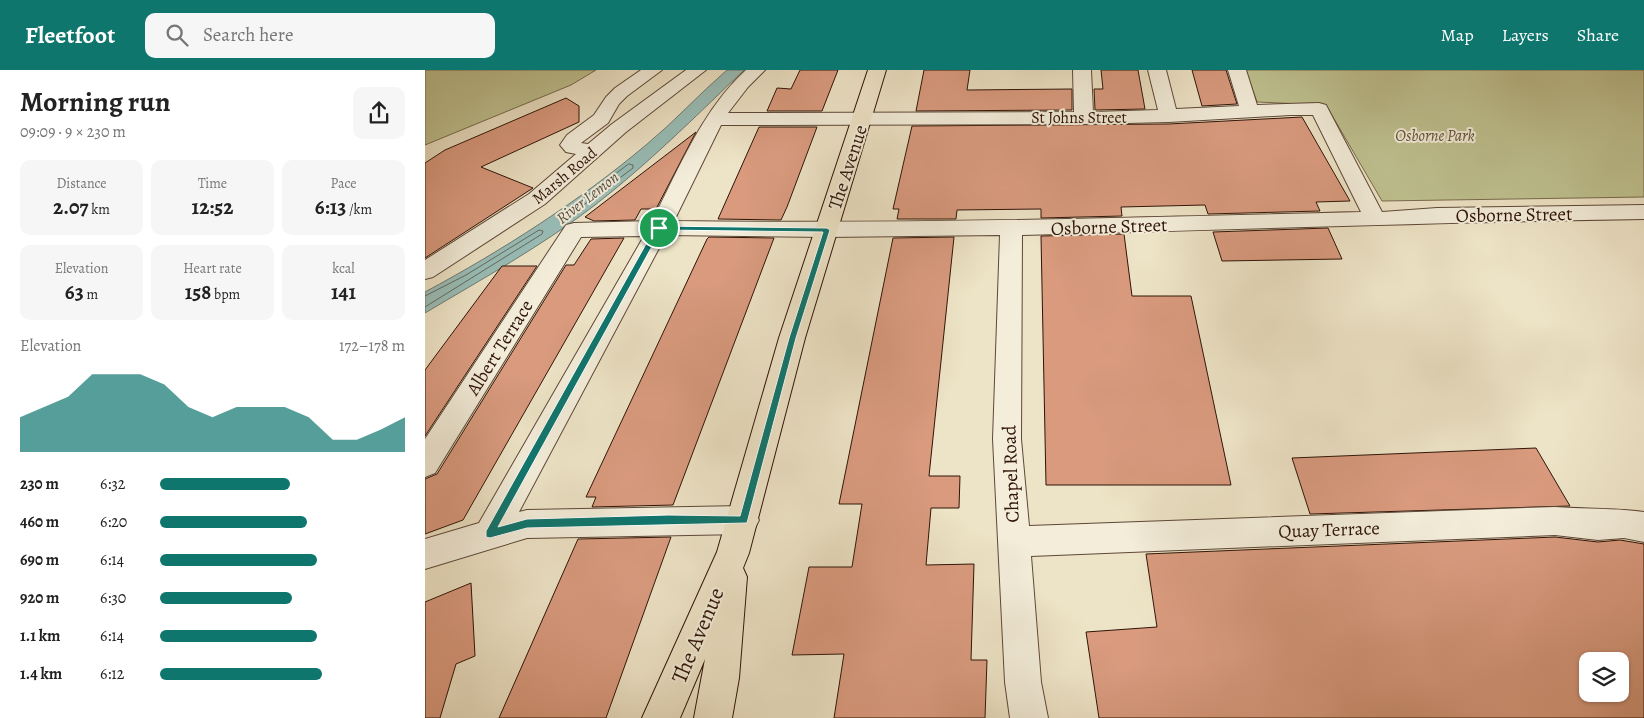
<!DOCTYPE html>
<meta charset="utf-8">
<style>
body{margin:0;font-family:Alegreya,serif;background:#f6f6f6;color:#222;height:100vh;display:flex;flex-direction:column;font-size:19px;white-space:nowrap}
*{box-sizing:border-box;margin:0}
p{font-size:16px;color:#767676}
.icon{flex:none;width:28px;height:28px;fill:none;stroke:currentColor;stroke-width:2;stroke-linecap:round;stroke-linejoin:round}
.map{position:relative;flex:1;overflow:hidden}
.details{display:flex;flex-direction:column;background:#fff;width:425px}
.details>*{flex:none}
.controls{position:absolute;left:1154px;top:582px;display:grid;gap:10px}
.controls a{display:grid;place-items:center;width:50px;height:50px;border-radius:10px;background:#fff;box-shadow:0 1px 4px #0004;font-size:25px}
.pin{position:absolute;display:grid;place-items:center;width:42px;height:42px;color:#fff;margin:-21px;border:2px solid #fff;border-radius:50%;box-shadow:0 1px 5px #0007}
.round{display:grid;place-items:center;flex:none;width:52px;height:52px;border-radius:10px;background:#f6f6f6}
.summary{display:flex;align-items:center;justify-content:space-between;height:85px;padding:0 20px}
h1{font-size:28px;font-weight:700;line-height:38px}
.metrics{display:grid;grid-template-columns:repeat(3,1fr);gap:8px;height:85px;padding:5px 20px}
.metrics div{display:grid;align-content:center;border-radius:10px;background:#f6f6f6;text-align:center}
.metrics b{font-size:21px;font-weight:700}
.metrics small{font-size:14px;font-weight:400}
.metrics p{font-size:14px}
.chart{height:140px;padding:10px 20px}
.chart p{display:flex;justify-content:space-between}
.chart svg{width:100%;height:90px;margin-top:5px;fill:#0f766e;opacity:.7}
ul{padding:0 20px;list-style:none;font-size:16px}
li{display:grid;grid-template-columns:80px 60px 1fr;align-items:center;height:38px}
li i{height:12px;border-radius:6px;background:#0f766e}
header{display:flex;align-items:center;gap:30px;box-sizing:border-box;height:70px;padding:0 25px;background:#0f766e;color:#fff}
header strong{font-size:24px}
nav{display:flex;gap:28px;margin-inline-start:auto;font-size:18px}
.search{width:350px;height:45px;background:#f6f6f6;display:flex;align-items:center;gap:12px;box-sizing:border-box;padding:0 18px;border-radius:10px;color:#767676;font-size:19px}
main{display:flex;flex:1;min-height:0}
.map>svg:first-child{display:block}
.green{fill:#bfc190;stroke:#776a4c}
.water{fill:#99beb8;stroke:#6f7a71}
.lines{fill:none;stroke-linecap:round;stroke-linejoin:round}
.shore{stroke:#646960;stroke-width:1}
.building{fill:#d99a7e;stroke:#2f1407;fill-rule:evenodd}
.minor-casing{stroke:#5e4837;stroke-width:2}
.major-casing{stroke:#2f1407;stroke-width:2}
.minor{fill:#f3edda;fill-rule:evenodd}
.major{fill:#ede3c6;fill-rule:evenodd}
.route{fill:#0f766e;stroke:#fff;fill-rule:evenodd}
.labels{text-anchor:middle;stroke-width:4;stroke-linejoin:round;paint-order:stroke}
.far-street-label{font-size:16px;fill:#2f1407;stroke:#f3edda}
.far-park-label{font-size:16px;font-style:italic;fill:#615137;stroke:#f3edda}
.far-water-label{font-size:16px;font-style:italic;fill:#545045;stroke:#f3edda}
.street-label{font-size:19px;fill:#2f1407;stroke:#f3edda}
.near-street-label{font-size:22px;fill:#2f1407;stroke:#f3edda}
</style>
<header>
<strong>Fleetfoot</strong>
<div class="search"><svg class="icon" aria-label="search" viewBox="0 0 24 24"><circle cx="10" cy="10" r="6"/><path d="M15 15l6 6"/></svg>Search here</div>
<nav><a>Map</a><a>Layers</a><a>Share</a></nav>
</header>
<main>
<section class="details">
<div class="summary"><div><h1>Morning run</h1><p>09:09 · 9 × 230 m</p></div><a class="round"><svg class="icon" aria-label="share" viewBox="0 0 24 24"><path d="M12 15V3M7 8l5-5 5 5M5 13v7h14v-7"/></svg></a></div>
<div class="metrics">
<div><p>Distance</p><b>2.07<small> km</small></b></div>
<div><p>Time</p><b>12:52</b></div>
<div><p>Pace</p><b>6:13<small> /km</small></b></div>
</div>
<div class="metrics">
<div><p>Elevation</p><b>63<small> m</small></b></div>
<div><p>Heart rate</p><b>158<small> bpm</small></b></div>
<div><p>kcal</p><b>141</b></div>
</div>
<div class="chart"><p><span>Elevation</span>172–178 m</p>
<svg viewBox="0 0 160 44" preserveAspectRatio="none"><path d="M0 44V27L10 22L20 17L30 6L40 6L50 6L60 11L70 22L80 27L90 22L100 22L110 22L120 27L130 38L140 38L150 33L160 27V44z"/></svg>
</div>
<ul>
<li><b>230 m</b>6:32<i style="width:53%"></i></li>
<li><b>460 m</b>6:20<i style="width:60%"></i></li>
<li><b>690 m</b>6:14<i style="width:64%"></i></li>
<li><b>920 m</b>6:30<i style="width:54%"></i></li>
<li><b>1.1 km</b>6:14<i style="width:64%"></i></li>
<li><b>1.4 km</b>6:12<i style="width:66%"></i></li>
</ul>
</section>
<div class="map">
<svg width="1219" height="648" viewBox="0 0 1219 648">
<rect width="100%" height="100%" fill="#ede3c6"/>
<filter id="stains"><feTurbulence type="fractalNoise" baseFrequency=".004" numOctaves="4"/><feColorMatrix values="0 0 0 0 .2 0 0 0 0 .09 0 0 0 0 .02 0 0 0 .5 -.17"/></filter>
<radialGradient id="worn" r=".72"><stop offset=".6" stop-color="#630" stop-opacity="0"/><stop offset="1" stop-color="#630" stop-opacity=".3"/></radialGradient>
<!-- green -->
<g class="green">
<polygon points="0,0 171,0 146,15 0,75"/>
<polygon points="821,0 1219,0 1219,127 957,131 901,35 832,32"/>
</g>
<!-- water -->
<path class="water" d="M302,0h17c-48,46 -96,94 -149,135 -53,41 -113,74 -170,108v-21c78,-42 153,-90 221,-147 28,-23 53,-51 81,-75z"/>
<g class="lines">
<!-- shore -->
<g class="shore">
<polygon points="204,94 208,95 208,98 140,149 137,148 137,145"/>
<polyline points="0,226 41,205 114,160 118,161 117,164 0,237"/>
</g>
</g>
<!-- building -->
<g class="building">
<polygon points="375,0 413,0 397,41 342,41 352,18 366,19"/>
<polygon points="499,0 545,0 542,20 647,19 647,40 491,41"/>
<polygon points="676,0 713,0 720,39 670,40 669,19 678,19"/>
<polygon points="767,0 801,0 812,34 777,36"/>
<polygon points="141,28 154,36 154,52 56,97 108,118 0,188 0,93 20,80"/>
<polygon points="877,47 925,131 891,132 895,141 783,144 780,135 696,137 697,146 616,148 616,139 532,140 531,149 472,149 474,139 468,139 487,56 744,54"/>
<polygon points="334,57 392,57 362,137 356,150 293,149"/>
<polygon points="271,62 231,139 216,139 210,150 169,151 160,147"/>
<polygon points="903,158 917,189 797,191 788,162"/>
<polygon points="699,164 707,226 766,226 806,415 621,415 616,166"/>
<polygon points="284,167 349,168 248,435 167,437 171,427 161,427 282,169"/>
<polygon points="529,167 504,406 535,406 534,438 506,438 501,495 549,494 546,590 562,590 560,648 409,648 419,584 367,585 384,497 427,497 437,434 414,434 468,168"/>
<polygon points="199,168 38,450 0,464 0,409 12,404 141,195 149,195 166,169"/>
<polygon points="77,196 112,196 0,366 0,300"/>
<polygon points="1111,378 1145,436 885,444 867,388"/>
<polygon points="246,467 181,648 74,648 153,469"/>
<path d="M1130,467l43,5 22,-2 24,4v174h-545l-13,-86 71,-5 -11,-73zM1162,591h33v33h-33z"/>
<polygon points="46,513 50,586 31,594 15,648 0,648 0,532"/>
</g>
<g class="lines">
<defs>
<g id="minor">
<polygon points="216,0 237,0 202,26 194,34 183,53 156,73 163,74 187,54 261,0 281,0 201,62 120,134 8,207 0,209 0,190 104,124 151,84 141,82 135,75 142,65 169,45 181,27 190,18"/>
<path d="M321,0h19l-17,17 -20,26 346,-1 -1,-42h18l2,42 65,-2 -10,-40h18l10,39 63,-3 -11,-36h18l11,35 62,-2 7,2 56,107 55,-4 207,-3v14c-207,3 -415,11 -622,16l-1,204 8,87 526,-19c30,2 60,1 89,5v30l-20,-4 -26,2 -43,-5 -524,21 10,126 7,36h-38l-5,-36 -12,-243 7,-204 -173,2 -161,-2 -147,277 8,-2 216,-4 11,4 5,10 -5,10 -11,4 -216,4 -102,31v-30l54,-16 165,-287 -63,1 -146,236 -10,4v-38l141,-214 8,-2 78,-2c27,-52 50,-111 94,-151zM865,45h23l48,97c-229,6 -458,12 -687,9l47,-96 364,-1 84,-2z"/>
</g>
<polygon id="major" points="443,0 461,0 380,268 324,483 318,498 322,507 314,608 307,648 269,648 280,589 255,648 217,648 292,482 354,268"/>
</defs>
<!-- minor casing -->
<use href="#minor" class="minor-casing"/>
<!-- major casing -->
<use href="#major" class="major-casing"/>
<!-- minor -->
<use href="#minor" class="minor"/>
<!-- major -->
<use href="#major" class="major"/>
</g>
<!-- route -->
<path class="route" d="M231,156l171,2 3,2 -34,108 -49,185 -220,5 -37,10 -4,-1v-6zM236,160l162,2 -34,106 -49,178 -72,-1 -141,4 -29,8z"/>
<g class="labels">
<!-- far-street labels -->
<g class="far-street-label">
<text x="654" y="53">St Johns Street</text>
<text transform="translate(139 105) rotate(-40)" y="6">Marsh Road</text>
</g>
<!-- far-park labels -->
<g class="far-park-label">
<text x="1010" y="71">Osborne Park</text>
</g>
<!-- far-water labels -->
<g class="far-water-label">
<text transform="translate(162 127) rotate(-38)" y="6">River Lemon</text>
</g>
<!-- street labels -->
<g class="street-label">
<text transform="translate(422 97) rotate(-72)" y="7">The Avenue</text>
<text transform="translate(1089 144) rotate(-1)" y="7">Osborne Street</text>
<text transform="translate(684 156) rotate(-2)" y="7">Osborne Street</text>
<text transform="translate(74 277) rotate(-58)" y="7">Albert Terrace</text>
<text transform="translate(585 404) rotate(-92)" y="7">Chapel Road</text>
<text transform="translate(904 459) rotate(-2)" y="7">Quay Terrace</text>
</g>
<!-- near-street labels -->
<g class="near-street-label">
<text transform="translate(272 565) rotate(-67)" y="8">The Avenue</text>
</g>
</g>
<rect width="100%" height="100%" filter="url(#stains)"/>
<rect width="100%" height="100%" fill="url(#worn)"/>
</svg>
<div class="controls">
<a><svg class="icon" aria-label="layers" viewBox="0 0 24 24"><path d="M12 4l9 5-9 5-9-5zM3 14l9 5 9-5"/></svg></a>
</div>
<div class="pin" style="left:234px;top:158px;background:#1e9e55"><svg class="icon" aria-label="arrive" viewBox="0 0 24 24"><path d="M6 21V4h12l-3 4 3 4H6"/></svg></div>
</div>
</main>
